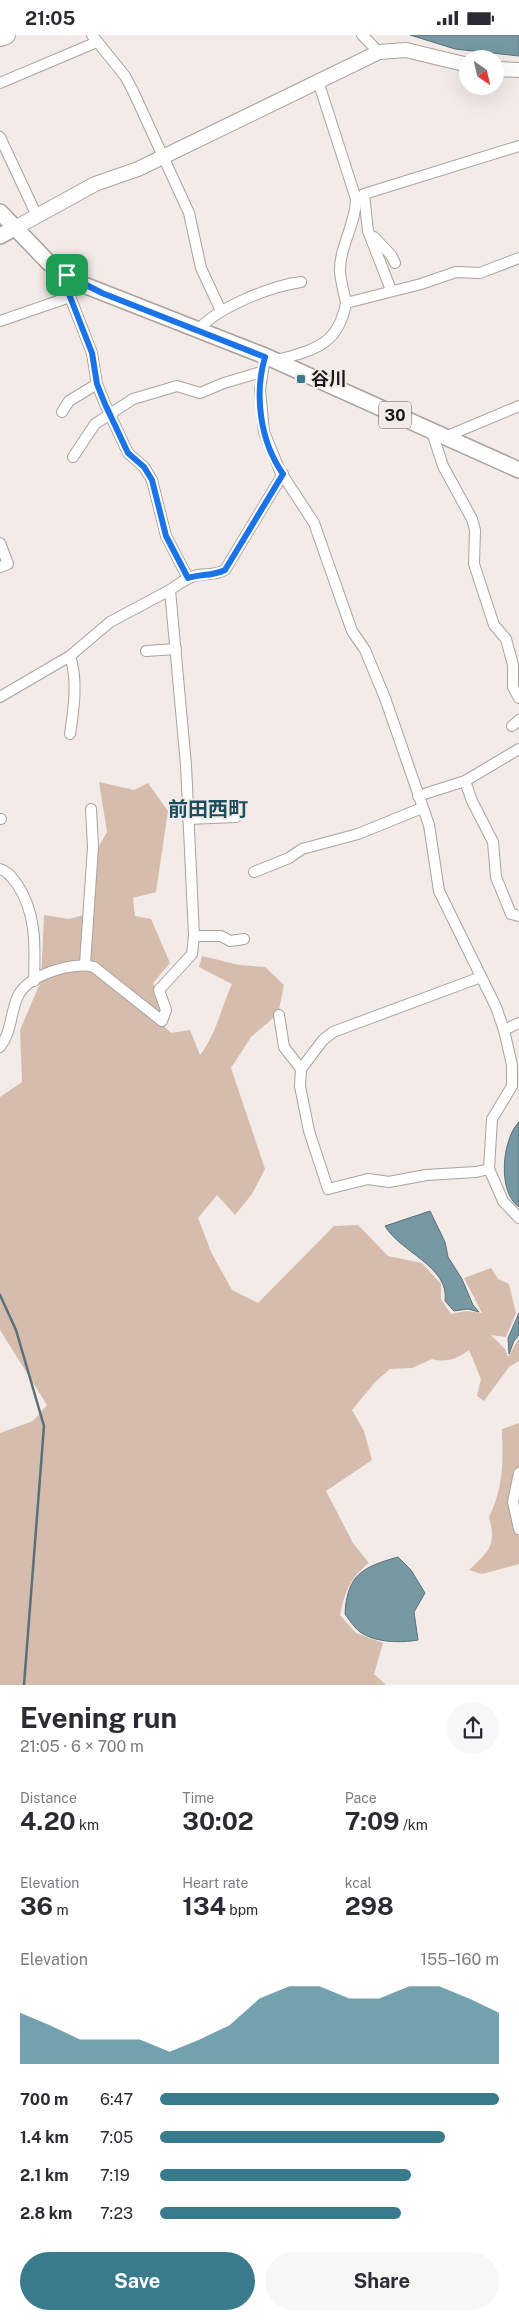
<!DOCTYPE html>
<meta charset="utf-8">
<style>
body{margin:0;font-family:"Public Sans","Noto Sans JP",sans-serif;background:#f7f7f7;color:#2b2b33;height:100vh;display:flex;flex-direction:column;font-size:19px;white-space:nowrap}
*{box-sizing:border-box;margin:0}
p{font-size:16px;color:#7c7c81}
.icon{flex:none;width:28px;height:28px;fill:none;stroke:currentColor;stroke-width:2;stroke-linecap:round;stroke-linejoin:round}
.map{position:relative;height:1650px;overflow:hidden}
.side{display:flex;flex-direction:column;background:#fff;flex:1}
.side>*{flex:none}
.needle{width:32px;rotate:146deg}
.controls{position:absolute;left:459px;top:15px;display:grid;gap:10px}
.controls a{display:grid;place-items:center;width:45px;height:45px;border-radius:50%;background:#fff;box-shadow:0 5px 20px #0002;font-size:25px}
.pin{position:absolute;display:grid;place-items:center;width:42px;height:42px;color:#fff;margin:-21px;border-radius:10px;box-shadow:0 2px 8px #0006}
.round{display:grid;place-items:center;flex:none;width:52px;height:52px;border-radius:26px;background:#f7f7f7}
.headline{display:flex;align-items:center;justify-content:space-between;height:85px;padding:0 20px}
h1{font-size:28px;font-weight:700;line-height:38px}
.metrics{display:grid;grid-template-columns:repeat(3,1fr);gap:8px;height:85px;padding:5px 20px}
.metrics div{display:grid;align-content:center}
.metrics b{font-size:25px;font-weight:700}
.metrics small{font-size:14px;font-weight:400}
.metrics p{font-size:14px}
.chart{height:140px;padding:10px 20px}
.chart p{display:flex;justify-content:space-between}
.chart svg{width:100%;height:90px;margin-top:5px;fill:#397b8d;opacity:.7}
.action{display:flex;gap:10px;margin-top:auto;padding:10px 20px}
.action a{flex:1;height:58px;border-radius:30px;background:#397b8d;color:#fff;font-size:20px;font-weight:700;line-height:58px;text-align:center}
.action a+a{background:#f7f7f7;color:#2b2b33}
ul{padding:0 20px;list-style:none;font-size:16px}
li{display:grid;grid-template-columns:80px 60px 1fr;align-items:center;height:38px}
li i{height:12px;border-radius:6px;background:#397b8d}
.status{display:flex;justify-content:space-between;align-items:center;height:35px;padding:0 25px;background:#fff;direction:ltr}
.status svg{height:14px;fill:currentColor}
.map>svg:first-child{display:block}
.green{fill:#d5bcac}
.water{fill:#7598a3;stroke:#597178}
.lines{fill:none;stroke-linecap:round;stroke-linejoin:round}
.stream{stroke:#597178;stroke-width:2.5}
.street-casing{stroke:#a9a29d;stroke-width:12}
.secondary-casing{stroke:#a9a29d;stroke-width:16}
.primary-casing{stroke:#a9a29d;stroke-width:18}
.highway-casing{stroke:#a9a29d;stroke-width:20}
.street{stroke:#fff;stroke-width:10}
.secondary{stroke:#fff;stroke-width:14}
.primary{stroke:#fff;stroke-width:15}
.highway{stroke:#fff;stroke-width:18}
.route-casing{stroke:#fff;stroke-width:10}
.route{stroke:#1a73e8;stroke-width:6}
.poi-dot{fill:#397b8d;stroke:#f3ebe7;stroke-width:2}
.labels{text-anchor:middle;stroke-width:4;stroke-linejoin:round;paint-order:stroke}
.shield{fill:#f3ebe7;stroke:#5a5654;stroke-width:1}
.shield-label{font-size:16px;font-weight:bold;fill:#191615}
.poi-label{font-size:18px;font-weight:bold;fill:#191615;stroke:#f3ebe7;text-anchor:start}
.quarter-label{font-size:20px;font-weight:bold;fill:#184e5d;stroke:#f3ebe7}
</style>
<div class="status"><b>21:05</b><svg viewBox="0 0 49 12"><path d="M0 12V9h3v3zM5 12V6h3v6zM10 12V3h3v9zM15 12V0h3v12zM26 1h20v11H26zM47 4h2v5h-2z"/></svg></div>
<div class="map">
<svg width="519" height="1650" viewBox="0 0 519 1650">
<rect width="100%" height="100%" fill="#f3ebe7"/>
<!-- green -->
<g class="green">
<path d="M99,747l35,8 14,-7 20,28 -12,81 -23,6 2,18 16,3 19,44 -17,20 9,24v17l9,9 19,-3 10,25c16,-20 21,-47 32,-71l-33,-17 3,-11 37,9 26,2 19,18 -6,29 -27,23 -20,31 34,101 -13,25 -17,21 -18,-20 -19,23 14,36 20,36 26,13 76,-77 24,-1 30,31 34,7 19,21v15l10,15 15,-3 16,2 -18,-35 27,-10 7,11 11,5 7,29 -10,24 -15,-2 14,14 3,8 11,-19v23l-10,6 -25,34 -7,-5 4,-17 -12,-29c-12,9 -23,13 -37,9l-20,9 -22,1 -14,12 -24,29 12,21 8,29 -46,31 27,52 16,20c-19,15 -24,28 -29,52l16,18 27,10 -9,31 12,11h-386v-252l33,-12 14,-16 -47,-75v-233l22,-15 -2,-52 21,-49 3,-66 25,4 23,-6 3,-60 12,-21z"/>
<path d="M519,1388v141l-37,10 -13,-4c20,-19 28,-24 20,-53 15,-31 14,-55 13,-88z"/>
</g>
<!-- water -->
<g class="water">
<polygon points="410,0 519,0 519,21 455,14"/>
<path d="M519,1087v85c-22,-15 -17,-68 0,-85z"/>
<path d="M430,1176l15,31 3,15 14,22 11,26 6,7 -11,-3 -14,2 -9,-10c5,-34 -45,-49 -60,-75z"/>
<polygon points="519,1278 519,1300 514,1306 509,1319 508,1303"/>
<path d="M398,1522l13,13 14,23 -11,19 4,28c-17,3 -42,3 -58,-8 -5,-4 -11,-12 -15,-18 2,-39 17,-47 53,-57z"/>
</g>
<g class="lines">
<!-- stream -->
<polyline class="stream" points="0,1260 16,1295 44,1391 24,1650"/>
<defs>
<g id="street">
<polyline points="92,0 125,41 133,56 189,178 201,233 221,276"/>
<polyline points="362,0 379,17"/>
<path d="M318,46l38,118c0,25 -17,48 -16,73 1,10 4,21 6,31"/>
<polyline points="0,48 97,7"/>
<polyline points="0,102 37,181"/>
<polyline points="374,202 391,220 395,228"/>
<polyline points="67,240 65,249 92,318 97,349 105,369 128,418 144,432 152,445 166,501 188,543"/>
<polyline points="391,255 368,196 364,159 519,111"/>
<polyline points="0,286 70,262"/>
<path d="M198,295c20,-23 73,-44 103,-48"/>
<polyline points="265,321 260,355 264,397 280,436 314,488 352,596 365,615 385,663 429,790 439,856 496,972 504,995 512,1030 512,1051 492,1084 489,1134 503,1166 519,1183"/>
<path d="M274,326c38,-11 64,-14 72,-58l75,-19 35,-12 24,1 39,-15"/>
<polyline points="62,377 69,366 97,349"/>
<polyline points="432,397 443,431 472,484 475,495 474,529 494,590 506,604 513,630 513,652 519,663"/>
<polyline points="445,402 519,371"/>
<polyline points="73,422 95,389 133,364 177,351 200,358 224,348 261,337"/>
<polyline points="0,508 8,529 0,532"/>
<polyline points="146,616 176,614"/>
<polyline points="0,662 70,621"/>
<polyline points="512,691 519,685"/>
<path d="M70,699c4,-26 8,-54 0,-78l40,-34 60,-32"/>
<polyline points="465,746 472,766 493,807 496,842 511,879 519,881"/>
<polyline points="418,761 465,746 519,714"/>
<polyline points="0,784 1,784"/>
<polyline points="188,784 236,782"/>
<path d="M0,834c8,2 12,9 17,15 20,30 18,63 17,97"/>
<polyline points="254,837 289,823 302,814 358,799 422,773"/>
<polyline points="194,901 221,901 230,906 244,904"/>
<polyline points="85,929 93,812 91,774"/>
<polyline points="279,980 284,1012 301,1034 300,1051 309,1096 328,1154 368,1144 389,1147 426,1140 476,1137 489,1134"/>
<polyline points="504,995 519,988"/>
<path d="M0,1012c12,-15 10,-34 18,-51 10,-21 55,-35 76,-29l68,54 4,-11 -7,-20 33,-36 2,-18 -8,-171 -16,-175c9,-6 17,-13 28,-15 12,-2 15,1 27,-5l58,-96"/>
<polyline points="301,1034 323,1005 333,997 481,942"/>
<polyline points="519,1438 513,1467 519,1494"/>
</g>
<g id="secondary">
<polyline points="495,34 519,35"/>
<polyline points="15,193 95,149 138,134 379,17 406,15 468,30"/>
</g>
<g id="primary">
<polyline points="0,177 49,228 84,250 265,321 519,435"/>
<polyline points="0,201 15,193"/>
</g>
<polyline id="highway" points="0,2 6,0"/>
</defs>
<!-- street casing -->
<use href="#street" class="street-casing"/>
<!-- secondary casing -->
<use href="#secondary" class="secondary-casing"/>
<!-- primary casing -->
<use href="#primary" class="primary-casing"/>
<!-- highway casing -->
<use href="#highway" class="highway-casing"/>
<!-- street -->
<use href="#street" class="street"/>
<!-- secondary -->
<use href="#secondary" class="secondary"/>
<!-- primary -->
<use href="#primary" class="primary"/>
<!-- highway -->
<use href="#highway" class="highway"/>
</g>
<g class="lines">
<defs>
<path id="route" d="M67,240l35,18 163,64c-11,38 -5,84 18,117l-58,96c-12,6 -24,4 -37,8l-22,-42 -14,-56 -8,-13 -16,-14 -23,-49 -8,-20 -5,-31 -27,-69z"/>
</defs>
<!-- route casing -->
<use href="#route" class="route-casing"/>
<!-- route -->
<use href="#route" class="route"/>
</g>
<!-- markers -->
<rect class="poi-dot" x="296" y="339" width="10" height="10" rx="2.5"/>
<g class="labels">
<!-- shield labels -->
<rect class="shield" x="379" y="366.5" width="32" height="27" rx="4"/>
<g class="shield-label">
<text x="395" y="386">30</text>
</g>
<!-- poi labels -->
<g class="poi-label">
<text x="311" y="350">谷川</text>
</g>
<!-- quarter labels -->
<g class="quarter-label">
<text x="208" y="781">前田西町</text>
</g>
</g>
</svg>
<div class="controls">
<a><svg class="needle" viewBox="-14 -14 28 28"><path d="M0-13l5 13h-10z" fill="#e53935"/><path d="M0 13l5-13h-10z" fill="#7c7c81"/></svg></a>
</div>
<div class="pin" style="left:67px;top:240px;background:#1e9e55"><svg class="icon" aria-label="arrive" viewBox="0 0 24 24"><path d="M6 21V4h12l-3 4 3 4H6"/></svg></div>
</div>
<section class="side">
<div class="headline"><div><h1>Evening run</h1><p>21:05 · 6 × 700 m</p></div><a class="round"><svg class="icon" aria-label="share" viewBox="0 0 24 24"><path d="M12 15V3M7 8l5-5 5 5M5 13v7h14v-7"/></svg></a></div>
<div class="metrics">
<div><p>Distance</p><b>4.20<small> km</small></b></div>
<div><p>Time</p><b>30:02</b></div>
<div><p>Pace</p><b>7:09<small> /km</small></b></div>
</div>
<div class="metrics">
<div><p>Elevation</p><b>36<small> m</small></b></div>
<div><p>Heart rate</p><b>134<small> bpm</small></b></div>
<div><p>kcal</p><b>298</b></div>
</div>
<div class="chart"><p><span>Elevation</span>155–160 m</p>
<svg viewBox="0 0 160 44" preserveAspectRatio="none"><path d="M0 44V19L10 25L20 32L30 32L40 32L50 38L60 32L70 25L80 12L90 6L100 6L110 12L120 12L130 6L140 6L150 12L160 19V44z"/></svg>
</div>
<ul>
<li><b>700 m</b>6:47<i style="width:100%"></i></li>
<li><b>1.4 km</b>7:05<i style="width:84%"></i></li>
<li><b>2.1 km</b>7:19<i style="width:74%"></i></li>
<li><b>2.8 km</b>7:23<i style="width:71%"></i></li>
</ul>
<div class="action"><a>Save</a><a>Share</a></div>
</section>
